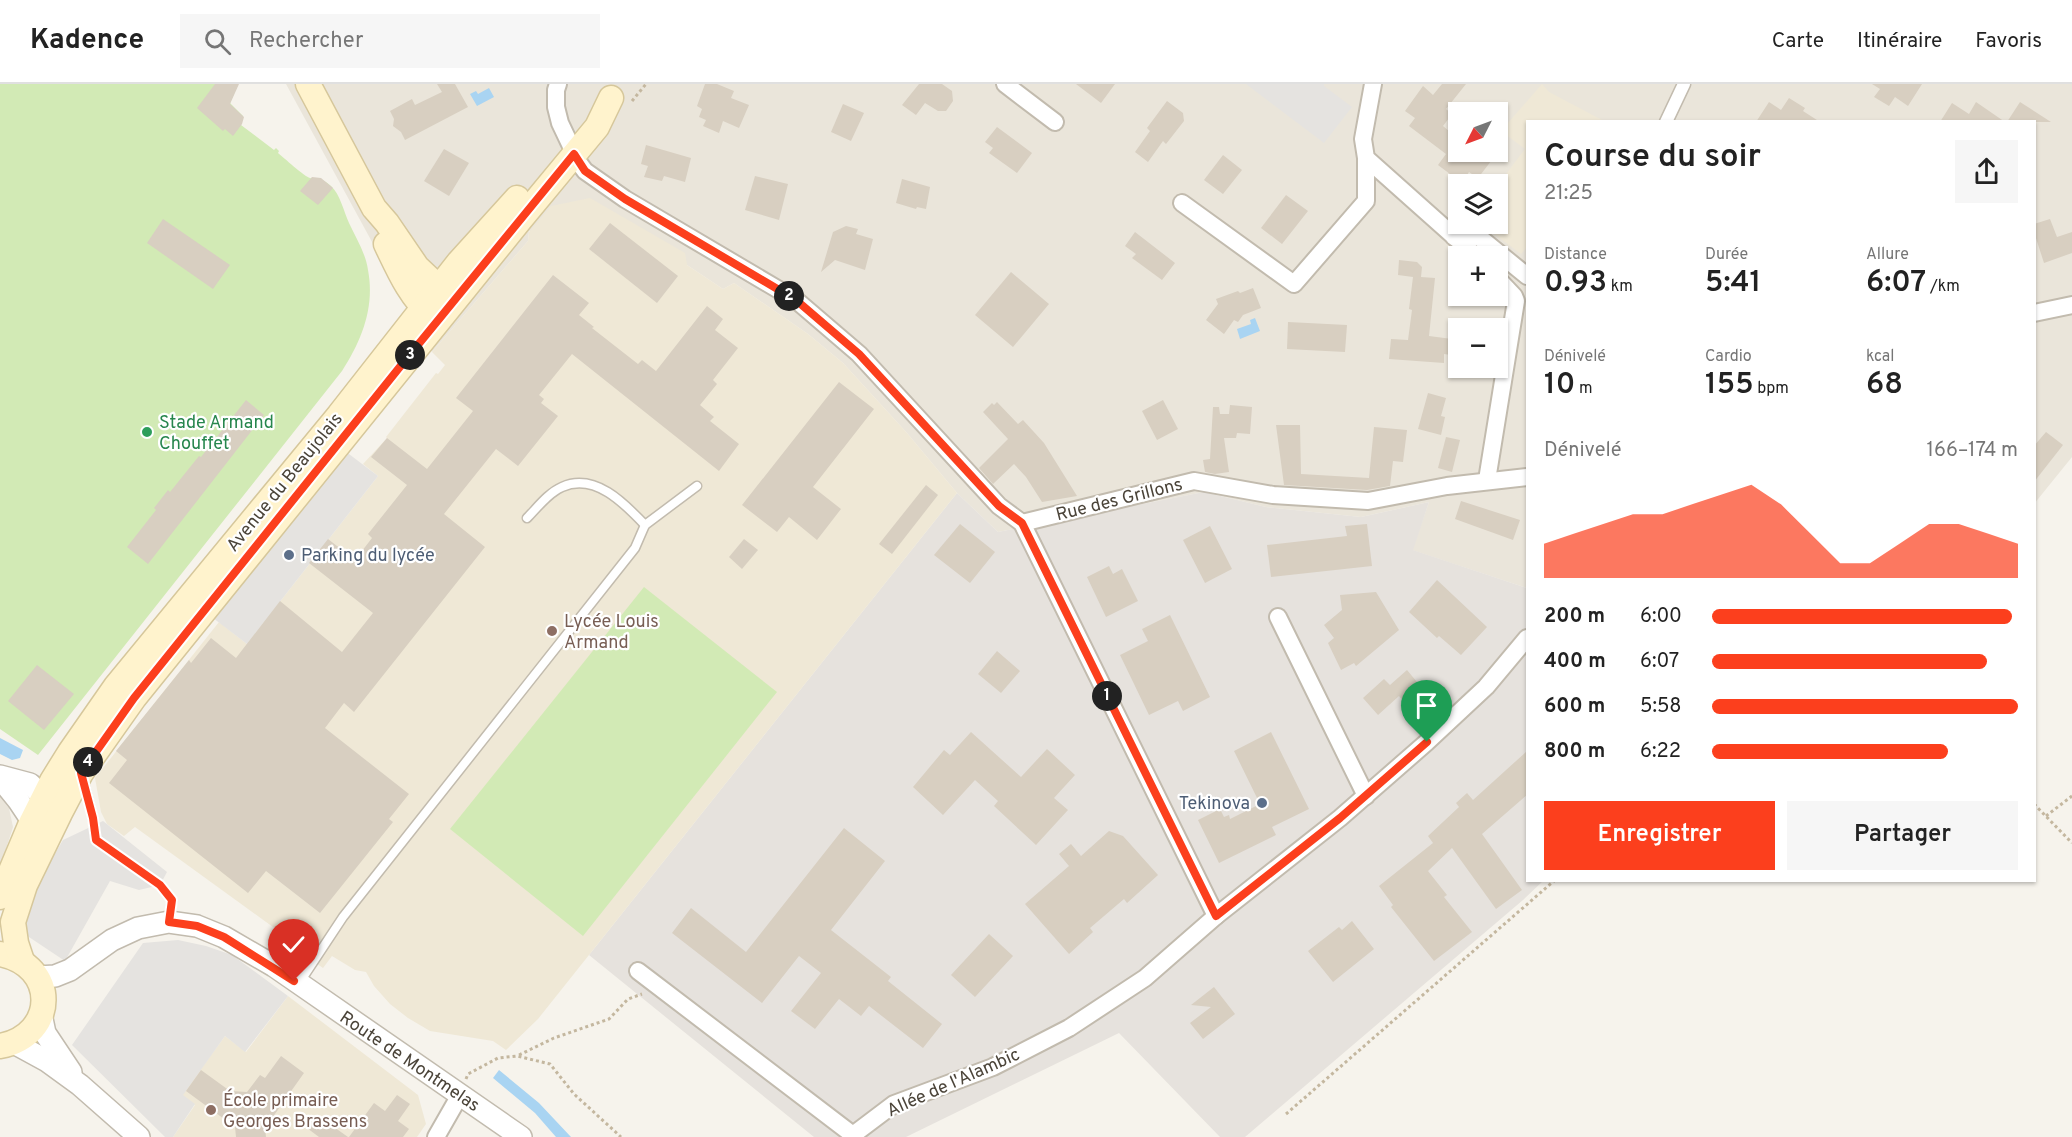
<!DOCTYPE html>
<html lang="fr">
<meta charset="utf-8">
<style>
body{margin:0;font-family:Overpass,sans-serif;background:#f6f6f6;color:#222;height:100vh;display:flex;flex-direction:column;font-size:22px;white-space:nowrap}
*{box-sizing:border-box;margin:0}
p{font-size:20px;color:#767676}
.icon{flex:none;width:33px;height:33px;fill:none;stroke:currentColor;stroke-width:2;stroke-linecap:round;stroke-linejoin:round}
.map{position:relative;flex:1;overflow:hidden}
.side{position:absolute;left:1526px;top:36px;width:510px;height:762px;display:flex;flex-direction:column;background:#fff;border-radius:0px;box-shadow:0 2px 4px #0004}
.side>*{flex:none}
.needle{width:39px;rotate:228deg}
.fabs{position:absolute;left:1448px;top:18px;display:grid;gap:12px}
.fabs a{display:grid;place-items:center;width:60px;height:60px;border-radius:0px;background:#fff;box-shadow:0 2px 4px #0004;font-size:30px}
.pin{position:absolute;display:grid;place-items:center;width:51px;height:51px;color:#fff;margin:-62px -26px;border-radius:50% 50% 50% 0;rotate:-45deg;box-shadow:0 0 6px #0007}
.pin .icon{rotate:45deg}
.km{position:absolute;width:30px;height:30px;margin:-15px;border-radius:50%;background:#222;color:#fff;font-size:16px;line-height:30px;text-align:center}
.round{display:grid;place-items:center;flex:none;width:63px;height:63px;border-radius:0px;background:#f6f6f6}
.summary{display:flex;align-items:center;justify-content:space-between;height:102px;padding:0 18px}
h1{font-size:33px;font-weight:600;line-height:45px}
.stats{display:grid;grid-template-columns:repeat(3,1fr);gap:9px;height:102px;padding:6px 18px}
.stats div{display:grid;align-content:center}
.stats b{font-size:30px;font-weight:600}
.stats small{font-size:16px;font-weight:400}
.stats p{font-size:16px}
.chart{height:168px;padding:12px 18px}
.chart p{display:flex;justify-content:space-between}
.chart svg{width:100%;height:108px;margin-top:6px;fill:#fc3f1d;opacity:.7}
.primary-button{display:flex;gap:12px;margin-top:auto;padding:12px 18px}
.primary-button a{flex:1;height:69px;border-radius:0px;background:#fc3f1d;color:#fff;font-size:24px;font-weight:600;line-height:69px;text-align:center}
.primary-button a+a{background:#f6f6f6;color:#222}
ul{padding:0 18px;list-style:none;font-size:20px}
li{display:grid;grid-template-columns:96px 72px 1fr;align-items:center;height:45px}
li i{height:15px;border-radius:8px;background:#fc3f1d}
header{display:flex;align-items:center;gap:36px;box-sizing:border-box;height:84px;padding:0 30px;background:#fff;border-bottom:2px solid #e0e0e0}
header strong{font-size:28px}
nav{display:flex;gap:33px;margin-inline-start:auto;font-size:21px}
.search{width:420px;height:54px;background:#f6f6f6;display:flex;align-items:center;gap:15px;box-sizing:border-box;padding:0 21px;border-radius:0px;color:#767676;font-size:22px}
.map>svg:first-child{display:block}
.residential{fill:#eae5da;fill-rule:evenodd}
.industrial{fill:#e6e2dd}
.education{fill:#efe8d6}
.green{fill:#d2eab5}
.parking{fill:#e5e3e0}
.water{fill:#a9d4f2}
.building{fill:#d8cfc1}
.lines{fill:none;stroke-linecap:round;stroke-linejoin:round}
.service-casing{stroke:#c2bbae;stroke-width:11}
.pedestrian-casing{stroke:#c2bbae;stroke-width:15}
.minor-casing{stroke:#c2bbae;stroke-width:20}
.tertiary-casing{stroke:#c2bbae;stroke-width:24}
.secondary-casing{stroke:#d6c79b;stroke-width:27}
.path{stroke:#c4b79f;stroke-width:3;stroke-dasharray:3 3;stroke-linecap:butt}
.service{stroke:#fff;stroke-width:8}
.pedestrian{stroke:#fff;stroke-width:12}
.minor{stroke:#fff;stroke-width:16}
.tertiary{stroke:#fff;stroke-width:21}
.secondary{stroke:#fff3cd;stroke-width:24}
.route-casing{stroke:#fff;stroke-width:12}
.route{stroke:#fc3f1d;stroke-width:8}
.leisure-dot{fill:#2e9e5b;stroke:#fff;stroke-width:2}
.service-dot{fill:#5c6f8a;stroke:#fff;stroke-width:2}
.education-dot{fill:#8d6e63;stroke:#fff;stroke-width:2}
.labels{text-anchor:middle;stroke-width:4.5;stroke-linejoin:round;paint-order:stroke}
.leisure-label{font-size:18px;fill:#27864d;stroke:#fff;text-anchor:start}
.street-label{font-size:18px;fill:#4b4439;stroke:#fff}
.service-label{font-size:18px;fill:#4e5e75;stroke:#fff;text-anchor:start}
.education-label{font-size:18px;fill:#785e54;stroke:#fff;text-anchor:start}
</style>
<header>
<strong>Kadence</strong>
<div class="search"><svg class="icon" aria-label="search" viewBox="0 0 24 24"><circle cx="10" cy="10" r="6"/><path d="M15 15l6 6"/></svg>Rechercher</div>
<nav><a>Carte</a><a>Itinéraire</a><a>Favoris</a></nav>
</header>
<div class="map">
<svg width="2072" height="1053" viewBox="0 0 2072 1053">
<rect width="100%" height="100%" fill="#f6f3ec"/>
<!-- residential -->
<g class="residential">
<path d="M286,0h1786v373l-38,47v-382h-507v466l-115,-38 17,-48 -68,15 -95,-10 -62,-15 -206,40 -41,-39 -50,-60 -64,-70 -35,-29 -74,-51 -11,6 -36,-24 -158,-34 -1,10 -96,111zM1458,28h39v40h-39zM1458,100h39v40h-39zM1458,172h39v40h-39zM1458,244h39v40h-39z"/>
<polygon points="0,682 13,743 0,783"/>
</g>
<!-- industrial -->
<polygon class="industrial" points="1204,408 1266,423 1361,433 1429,418 1413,466 1527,504 1527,796 1543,797 1523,816 1245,1053 1220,1053 1119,949 906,1053 814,1053 589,871 957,409 998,448"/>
<!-- education -->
<g class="education">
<polygon points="1542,0 1549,8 1604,37 1527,38 1527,163 1521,170 1481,140 1497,140 1497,102 1525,65 1501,47"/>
<polygon points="590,114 685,169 687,181 723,205 734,199 808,250 843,279 907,349 957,409 538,935 506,966 493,957 430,947 408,934 390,920 374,902 366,888 355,886 332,872 323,884 293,863 295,859 135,743 124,752 107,740 101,728 95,694 219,538 247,560 378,392 363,380 387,354 386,353 436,289 438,290 445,281 432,268 528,157 529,148 551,122"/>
<polygon points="288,912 418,1011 426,1040 417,1053 173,1053 195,1021 182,1011 225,952 246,968"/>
</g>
<!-- green -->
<g class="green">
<path d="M0,0h238l-8,19 13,13 -2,9 33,25 2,-2 3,3 -1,2c5,4 27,24 32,25 10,3 11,-1 21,8 9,8 13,26 18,37 7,15 17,31 19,47 7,37 -6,70 -26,101l-304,384 -38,-26z"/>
<polygon points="644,503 777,608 583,852 450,745"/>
</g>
<!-- parking -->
<g class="parking">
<polygon points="1246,0 1324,0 1324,2 1352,23 1324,59"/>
<polygon points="345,367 378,392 247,560 213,534"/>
<polygon points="103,737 167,788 160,801 139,806 110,797 65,877 23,849 18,833 63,756"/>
<polygon points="178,856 206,862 232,871 288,912 245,968 225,952 183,1011 195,1020 173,1053 165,1053 72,961 143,859"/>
</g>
<!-- water -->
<g class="water">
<polygon points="489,4 494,13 477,22 470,10 476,7 478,10"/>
<polygon points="1255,234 1260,247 1240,255 1237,245 1251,240 1250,236"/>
<polygon points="0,654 23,666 20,674 12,676 0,670"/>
<polygon points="499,986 539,1019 571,1053 556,1053 535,1029 493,994"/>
</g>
<!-- building -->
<g class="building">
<polygon points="215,0 239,0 230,20 244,33 242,40 233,52 225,45 223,47 197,24"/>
<polygon points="437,0 455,0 468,23 405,56 401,48 393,42 394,35 390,27 412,15 415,21 442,8"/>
<polygon points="705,0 717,0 734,7 731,14 749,21 739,44 723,37 719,49 703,42 706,36 699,33 702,25 697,22"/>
<polygon points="919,0 942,0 952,7 953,17 946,27 938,27 925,19 916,31 902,21"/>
<polygon points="1076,0 1115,0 1101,19"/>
<polygon points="1442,0 1466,0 1446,25 1452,30 1443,42 1457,54 1458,53 1458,68 1498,68 1478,94 1469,88 1462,99 1438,81 1446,70 1409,42 1415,34 1405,27 1423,2 1433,11"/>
<polygon points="1872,0 1922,0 1908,22 1895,13 1889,22 1874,13 1880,5"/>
<polygon points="1789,14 1805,24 1803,27 1820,38 1756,38 1769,18 1781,26"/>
<polygon points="1167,17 1183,29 1184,37 1166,60 1163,57 1148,78 1135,68 1150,47 1147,44"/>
<polygon points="1976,18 2005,38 1940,38 1952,19 1969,30"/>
<polygon points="2020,18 2031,25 2051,38 2007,38"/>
<polygon points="843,20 864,29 851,57 831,48"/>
<polygon points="997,43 1032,69 1017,89 989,69 993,64 985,58"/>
<polygon points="646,61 691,74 685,98 664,92 662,97 644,93 648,82 641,80"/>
<polygon points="444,65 469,79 449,112 424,97"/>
<polygon points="1223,71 1242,86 1223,110 1204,96"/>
<polygon points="755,92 788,100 779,136 745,126"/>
<polygon points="312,93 321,94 333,104 318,121 300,107"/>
<polygon points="902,95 930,103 926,125 917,123 916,125 896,119"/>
<polygon points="1286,111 1308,127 1282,160 1261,144"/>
<polygon points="163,135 230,181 213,205 147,159"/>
<polygon points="2050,135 2057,153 2072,148 2072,169 2044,179 2034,148 2034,140"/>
<polygon points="610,139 678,192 657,219 589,165"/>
<polygon points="846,142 858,145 856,150 873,155 865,186 835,176 821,188 833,148"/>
<polygon points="1135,148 1175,179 1162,196 1132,174 1136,170 1125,162"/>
<polygon points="1399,176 1417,178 1422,183 1421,193 1435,194 1429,252 1452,255 1451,271 1444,270 1444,279 1389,275 1391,255 1408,256 1412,226 1409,225 1413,193 1398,191"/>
<polygon points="1011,188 1049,220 1013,263 975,231"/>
<polygon points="553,191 589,219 579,231 594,243 592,244 638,280 642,276 656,287 707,222 723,235 715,246 738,264 713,296 717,300 700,321 714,333 710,337 739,360 719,387 572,270 539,311 544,315 541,319 558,332 518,382 496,365 444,430 485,463 354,628 344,619 325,644 409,710 389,735 393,738 320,829 266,787 248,809 109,699 127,676 116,667 189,576 191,579 211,554 236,574 280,517 342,568 373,529 309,479 328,455 355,476 372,454 368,450 407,401 371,373 387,354 427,385 473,327 456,314"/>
<polygon points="1253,204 1261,224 1243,231 1238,238 1234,236 1224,250 1206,236 1218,220 1216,215 1238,207 1240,209"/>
<polygon points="1288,238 1347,241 1345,268 1287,265"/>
<polygon points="839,298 874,325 813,403 841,425 817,456 789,433 777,448 742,421"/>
<polygon points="1428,309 1446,314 1441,332 1445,333 1441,351 1418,345"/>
<polygon points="246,316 264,331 148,480 127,463 156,426 154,424 168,406 170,408 199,372 201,373"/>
<polygon points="1163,316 1178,345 1157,356 1142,327"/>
<polygon points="997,318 1018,340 1023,336 1044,359 1077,412 1042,418 1026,393 1014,380 993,400 979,384 1008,355 983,328 992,319 994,321"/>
<polygon points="1230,321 1252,323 1250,350 1237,349 1236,354 1224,354 1229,388 1215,390 1205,388 1203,376 1210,375 1213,323 1219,323 1220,330 1229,330"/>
<polygon points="1276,341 1300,341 1301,390 1369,394 1374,343 1407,346 1403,378 1393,377 1390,402 1367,406 1284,401"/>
<polygon points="2046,348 2063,361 2034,398 2034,362"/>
<polygon points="1446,353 1460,356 1452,388 1438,384"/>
<polygon points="926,401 938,411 892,470 879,460"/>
<polygon points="1461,417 1520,436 1513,456 1455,435"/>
<polygon points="960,440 995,468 970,499 934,471"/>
<polygon points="1367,440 1372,482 1271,493 1267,461 1347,452 1345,442"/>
<polygon points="1210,442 1232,485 1205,499 1183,456"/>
<polygon points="744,455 758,466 742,485 729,473"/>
<polygon points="1109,482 1113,490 1122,485 1138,517 1106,533 1087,493"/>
<polygon points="1437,496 1487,543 1461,571 1439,552 1437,554 1409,528"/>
<polygon points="1376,508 1399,546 1356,582 1354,579 1341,586 1328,559 1334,554 1324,541 1342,526 1340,511"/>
<polygon points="1170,531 1210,613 1183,627 1178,617 1149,631 1120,571 1148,557 1142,545"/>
<polygon points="997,567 1020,587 1001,609 978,590"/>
<polygon points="37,581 74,610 44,646 8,617"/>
<polygon points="1407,586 1422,604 1405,619 1399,612 1378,631 1363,614 1384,595 1390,601"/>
<polygon points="971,648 1021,693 1047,665 1075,691 1054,714 1068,726 1036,761 994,722 998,717 975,696 943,731 913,703 944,666 950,671"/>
<polygon points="1271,648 1309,725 1272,743 1276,751 1219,779 1198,736 1220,725 1224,733 1229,731 1230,735 1260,720 1234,667"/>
<polygon points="1527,667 1527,711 1482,750 1522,806 1496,825 1452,764 1428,787 1447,811 1444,813 1472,848 1434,877 1391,823 1393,821 1379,802 1433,759 1428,752 1459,723 1456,719 1467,709 1473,716"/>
<polygon points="844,744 885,777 831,846 891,893 888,897 942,940 923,964 869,922 861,932 839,915 815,945 791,927 821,889 799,872 762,919 672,849 691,824 746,868"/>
<polygon points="1109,747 1123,752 1158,791 1127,819 1124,815 1090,844 1093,848 1069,870 1025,820 1069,782 1059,770 1071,760 1081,772"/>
<polygon points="1352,837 1374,865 1333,898 1308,867 1339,843 1342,846"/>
<polygon points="989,850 1013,872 975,913 951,891"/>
<polygon points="1214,903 1235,930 1203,955 1190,939 1211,923 1191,921"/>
<polygon points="281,972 304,989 265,1044 266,1053 236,1053 235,1043 186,1007 201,986 230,1007 247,1008 260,991 265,994"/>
<polygon points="397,1011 410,1020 398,1037 409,1045 403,1053 349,1053 374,1019 385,1027"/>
<polygon points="317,1031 348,1053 319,1053 307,1044"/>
</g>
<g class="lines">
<defs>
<g id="service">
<path d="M527,434c10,-10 21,-25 35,-31 33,-15 63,17 83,38"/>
<polyline points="83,695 93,734 96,756 160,801 172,816 169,838"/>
<polyline points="300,898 343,833 635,464 645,441 697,402"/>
</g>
<polyline id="pedestrian" points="1666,38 1684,0"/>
<g id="minor">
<polyline points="558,0 556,6 556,23 560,39 579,79 585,87 625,115 796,216 859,270 999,422 1022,439 1216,832 1340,734 1427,658 1486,603 1527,554"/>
<polyline points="1005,0 1055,38"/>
<polyline points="1373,0 1363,55 1366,74 1476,172"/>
<polyline points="1182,119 1294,200 1366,117 1366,74"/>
<polyline points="1454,153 1479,153 1527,192"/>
<polyline points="2034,229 2072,221"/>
<polyline points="1487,396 1516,217 1514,212 1497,194"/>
<polyline points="1022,439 1194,397 1273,411 1368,417 1447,402 1527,393"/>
<polyline points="1278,533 1366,712"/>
<polyline points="638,887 853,1051 894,1020 993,983 1069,944 1145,894 1216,832"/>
<polyline points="436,1053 460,1011"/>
</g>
<g id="tertiary">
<polyline points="0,692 30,700 55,724"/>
<polyline points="0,694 18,716 32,737"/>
<polyline points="37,893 55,892 70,886 112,856 138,844 169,838 197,842 224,853 274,882 521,1053"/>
<polyline points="41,930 45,949 71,988"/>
<polyline points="14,959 47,977 80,1001 139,1053"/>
</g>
<g id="secondary">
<polyline points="308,0 374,124 387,139 417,183 450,214"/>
<path d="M386,160c13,27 24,53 47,73"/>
<polyline points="0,813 32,737 52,697 70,668 116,602 339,331 459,178 517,114"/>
<path d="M0,870c58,11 58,81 0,92"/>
<polyline points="22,877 16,859 13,838 25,801 60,729 81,689 134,614 520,136 597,43 611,14"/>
</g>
</defs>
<!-- service casing -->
<use href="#service" class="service-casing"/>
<!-- pedestrian casing -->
<use href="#pedestrian" class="pedestrian-casing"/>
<!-- minor casing -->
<use href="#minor" class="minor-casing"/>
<!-- tertiary casing -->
<use href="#tertiary" class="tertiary-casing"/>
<!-- secondary casing -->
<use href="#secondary" class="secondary-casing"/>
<!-- path -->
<g class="path">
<polyline points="632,17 646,0"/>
<polyline points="2034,720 2072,759"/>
<polyline points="2046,732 2072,712"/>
<polyline points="519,971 554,954 609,935 628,915 642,910"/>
<polyline points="466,995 468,990 498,974 517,972 550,980 574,1010 621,1053"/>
<polyline points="1286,1030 1555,796"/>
</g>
<!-- service -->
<use href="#service" class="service"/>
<!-- pedestrian -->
<use href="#pedestrian" class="pedestrian"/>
<!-- minor -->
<use href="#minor" class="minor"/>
<!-- tertiary -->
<use href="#tertiary" class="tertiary"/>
<!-- secondary -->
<use href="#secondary" class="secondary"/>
</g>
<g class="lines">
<defs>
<polyline id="route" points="294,897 224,853 197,842 169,838 172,816 160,801 96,756 93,734 81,689 134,614 399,284 574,70 585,87 625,115 796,216 859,270 999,422 1022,439 1216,832 1340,734 1427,658"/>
</defs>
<!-- route casing -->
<use href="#route" class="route-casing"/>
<!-- route -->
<use href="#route" class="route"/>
</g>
<!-- markers -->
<circle class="leisure-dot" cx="147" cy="348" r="6"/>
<g class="service-dot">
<circle cx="289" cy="471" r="6"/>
<circle cx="1262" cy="719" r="6"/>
</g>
<g class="education-dot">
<circle cx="552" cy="547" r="6"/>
<circle cx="211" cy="1026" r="6"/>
</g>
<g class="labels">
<!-- leisure labels -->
<g class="leisure-label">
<text x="159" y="344">Stade Armand<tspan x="159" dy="21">Chouffet</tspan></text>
</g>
<!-- street labels -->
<g class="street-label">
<text transform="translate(284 398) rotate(-51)" y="6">Avenue du Beaujolais</text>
<text transform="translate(1119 415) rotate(-14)" y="6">Rue des Grillons</text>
<text transform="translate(410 977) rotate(34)" y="6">Route de Montmelas</text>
<text transform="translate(953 998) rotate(-24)" y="6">Allée de l'Alambic</text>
</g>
<!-- service labels -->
<g class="service-label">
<text x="301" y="477">Parking du lycée</text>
<text x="1250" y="725" text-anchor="end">Tekinova</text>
</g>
<!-- education labels -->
<g class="education-label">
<text x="564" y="543">Lycée Louis<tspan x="564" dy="21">Armand</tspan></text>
<text x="223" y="1022">École primaire<tspan x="223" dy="21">Georges Brassens</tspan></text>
</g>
</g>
</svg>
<div class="fabs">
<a><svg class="needle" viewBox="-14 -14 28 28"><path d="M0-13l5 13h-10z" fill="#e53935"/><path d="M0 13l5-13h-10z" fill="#767676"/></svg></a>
<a><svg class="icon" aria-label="layers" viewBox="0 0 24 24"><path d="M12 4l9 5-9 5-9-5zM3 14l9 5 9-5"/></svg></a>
<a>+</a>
<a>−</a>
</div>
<div class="pin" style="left:1427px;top:658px;background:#1e9e55"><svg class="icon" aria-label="arrive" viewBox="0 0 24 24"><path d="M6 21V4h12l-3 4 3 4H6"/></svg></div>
<div class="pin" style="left:294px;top:897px;background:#d93025"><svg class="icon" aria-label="check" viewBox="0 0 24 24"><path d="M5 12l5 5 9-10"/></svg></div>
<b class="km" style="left:1107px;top:612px">1</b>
<b class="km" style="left:789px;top:212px">2</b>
<b class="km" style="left:410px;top:271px">3</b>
<b class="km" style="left:88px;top:678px">4</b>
<section class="side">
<div class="summary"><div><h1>Course du soir</h1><p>21:25</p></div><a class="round"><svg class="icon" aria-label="share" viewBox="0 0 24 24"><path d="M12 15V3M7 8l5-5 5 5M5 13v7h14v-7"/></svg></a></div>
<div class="stats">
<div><p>Distance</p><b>0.93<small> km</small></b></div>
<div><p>Durée</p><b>5:41</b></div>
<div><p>Allure</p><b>6:07<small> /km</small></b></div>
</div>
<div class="stats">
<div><p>Dénivelé</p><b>10<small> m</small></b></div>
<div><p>Cardio</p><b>155<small> bpm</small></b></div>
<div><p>kcal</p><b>68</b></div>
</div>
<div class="chart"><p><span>Dénivelé</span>166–174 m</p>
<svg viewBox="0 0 160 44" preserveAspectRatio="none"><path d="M0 44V30L10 26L20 22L30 18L40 18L50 14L60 10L70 6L80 14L90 26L100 38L110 38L120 30L130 22L140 22L150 26L160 30V44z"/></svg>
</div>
<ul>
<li><b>200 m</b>6:00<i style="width:98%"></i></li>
<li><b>400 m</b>6:07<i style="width:90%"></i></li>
<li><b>600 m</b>5:58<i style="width:100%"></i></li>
<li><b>800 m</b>6:22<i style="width:77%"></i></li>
</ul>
<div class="primary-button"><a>Enregistrer</a><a>Partager</a></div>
</section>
</div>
